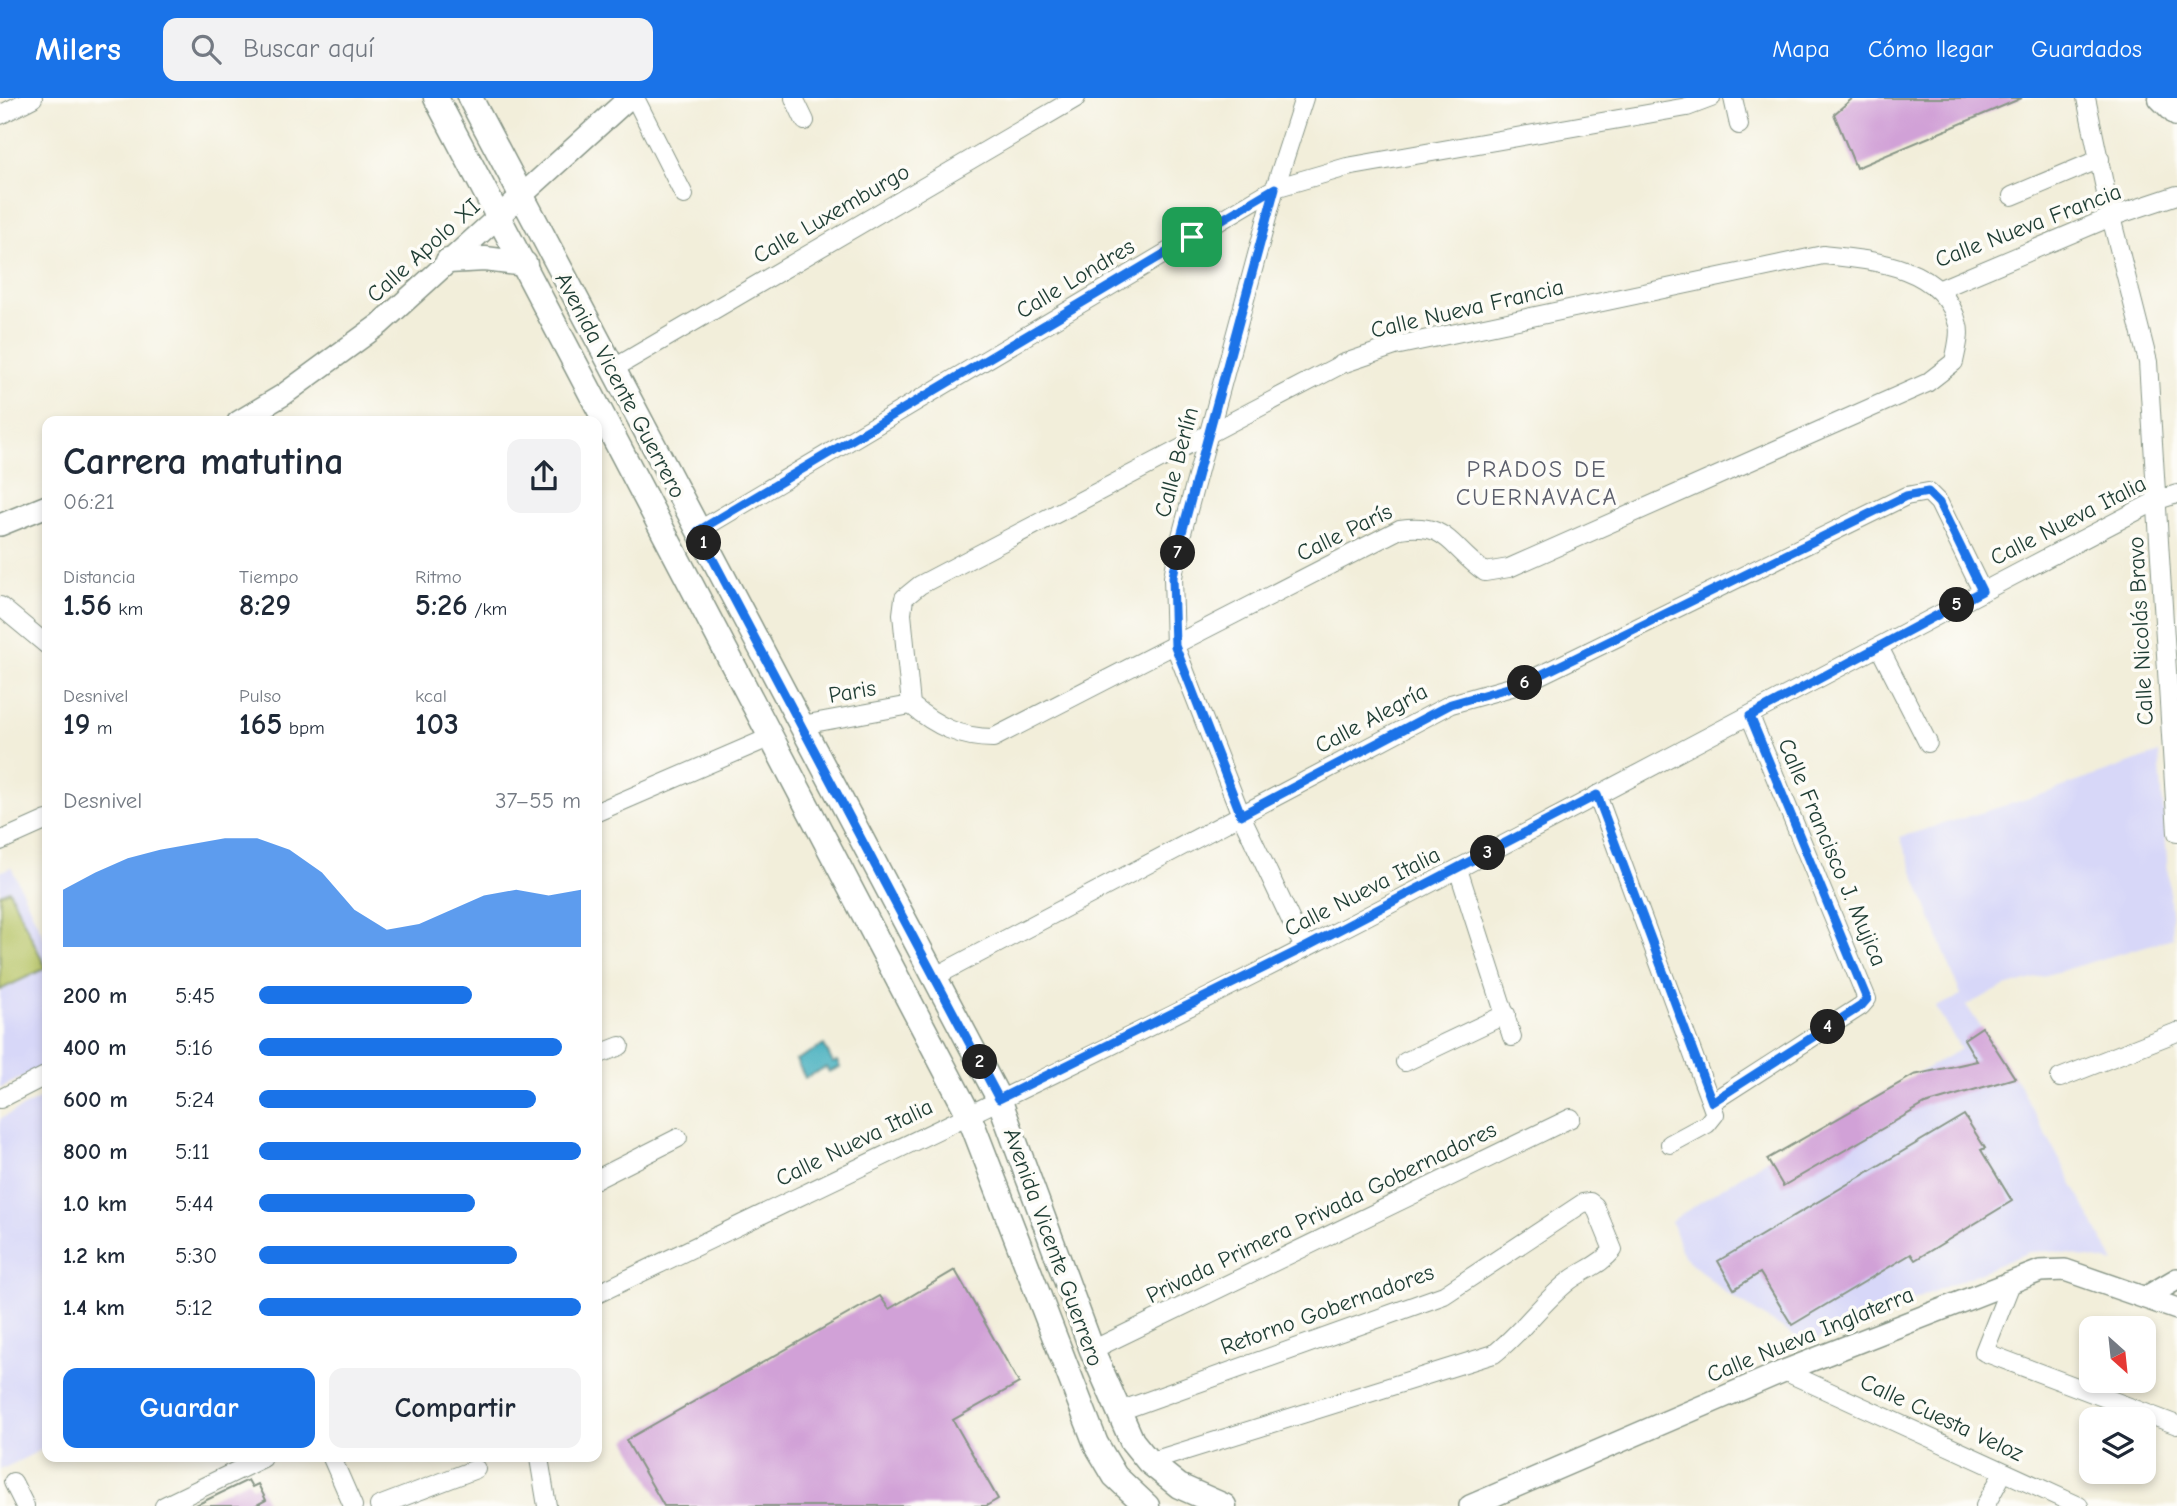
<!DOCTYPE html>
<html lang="es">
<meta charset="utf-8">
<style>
body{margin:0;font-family:"Comic Neue",sans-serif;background:#f2f2f3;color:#1f2937;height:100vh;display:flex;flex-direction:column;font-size:26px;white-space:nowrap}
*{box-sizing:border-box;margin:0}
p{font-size:23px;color:#747a83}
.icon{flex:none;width:38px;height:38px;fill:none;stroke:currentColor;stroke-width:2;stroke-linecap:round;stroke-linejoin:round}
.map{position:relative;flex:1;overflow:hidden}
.details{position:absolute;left:42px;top:318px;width:560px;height:1046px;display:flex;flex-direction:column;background:#fff;border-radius:14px;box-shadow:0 4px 10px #0003}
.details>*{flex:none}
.needle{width:46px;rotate:153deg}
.controls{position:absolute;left:2079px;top:1218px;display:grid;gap:14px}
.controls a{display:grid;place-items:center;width:77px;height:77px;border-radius:14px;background:#fff;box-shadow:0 4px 10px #0003;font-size:35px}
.pin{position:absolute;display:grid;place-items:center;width:60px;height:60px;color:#fff;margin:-30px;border-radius:14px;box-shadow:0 4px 10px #0006}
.km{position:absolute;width:35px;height:35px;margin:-18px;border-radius:50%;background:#222;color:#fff;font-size:19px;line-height:35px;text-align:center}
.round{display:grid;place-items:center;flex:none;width:74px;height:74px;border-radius:14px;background:#f2f2f3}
.overview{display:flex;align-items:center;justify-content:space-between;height:119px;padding:0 21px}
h1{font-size:38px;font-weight:800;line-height:52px}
.stats{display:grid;grid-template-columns:repeat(3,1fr);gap:10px;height:119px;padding:7px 21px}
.stats div{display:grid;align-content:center}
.stats b{font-size:30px;font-weight:800}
.stats small{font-size:19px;font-weight:400}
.stats p{font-size:19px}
.chart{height:196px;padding:14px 21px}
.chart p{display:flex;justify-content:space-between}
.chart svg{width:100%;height:126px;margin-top:7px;fill:#1a73e8;opacity:.7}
.action{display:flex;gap:14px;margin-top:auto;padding:14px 21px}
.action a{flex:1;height:80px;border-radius:14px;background:#1a73e8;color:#fff;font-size:28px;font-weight:800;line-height:80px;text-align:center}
.action a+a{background:#f2f2f3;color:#1f2937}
ul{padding:0 21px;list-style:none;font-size:23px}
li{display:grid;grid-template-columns:112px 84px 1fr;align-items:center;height:52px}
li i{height:18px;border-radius:9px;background:#1a73e8}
header{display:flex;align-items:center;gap:42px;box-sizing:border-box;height:98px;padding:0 35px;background:#1a73e8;color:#fff}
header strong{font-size:33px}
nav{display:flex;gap:38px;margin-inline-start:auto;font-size:24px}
.search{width:490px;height:63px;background:#f2f2f3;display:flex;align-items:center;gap:18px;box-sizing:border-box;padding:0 24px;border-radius:14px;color:#747a83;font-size:26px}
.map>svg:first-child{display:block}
.built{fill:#d7d7f8}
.green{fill:#b7c567;stroke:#6b814e;stroke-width:2}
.water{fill:#3eacbc;stroke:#2e7478;stroke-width:2}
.building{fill:#d1a1d7}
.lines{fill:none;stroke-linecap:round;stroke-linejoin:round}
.minor-casing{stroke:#889687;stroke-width:20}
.tertiary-casing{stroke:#889687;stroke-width:24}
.secondary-casing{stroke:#889687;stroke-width:27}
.minor{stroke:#fff;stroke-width:18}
.tertiary{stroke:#fff;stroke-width:21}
.secondary{stroke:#fff;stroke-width:24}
.route-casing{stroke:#fff;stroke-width:14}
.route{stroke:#1a73e8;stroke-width:9}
.labels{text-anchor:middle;stroke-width:7;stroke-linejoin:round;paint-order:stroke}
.street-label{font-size:23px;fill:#1f3d34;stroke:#fdfcf7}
.neighbourhood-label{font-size:24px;letter-spacing:2px;fill:#5d606d;stroke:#fdfcf7}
</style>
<header>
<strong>Milers</strong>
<div class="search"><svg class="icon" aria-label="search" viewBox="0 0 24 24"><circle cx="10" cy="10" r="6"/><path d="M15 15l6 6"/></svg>Buscar aquí</div>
<nav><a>Mapa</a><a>Cómo llegar</a><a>Guardados</a></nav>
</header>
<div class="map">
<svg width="2177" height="1408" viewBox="0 0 2177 1408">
<rect width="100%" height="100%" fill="#fdfcf7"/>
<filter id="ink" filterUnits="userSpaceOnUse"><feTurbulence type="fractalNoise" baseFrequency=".0143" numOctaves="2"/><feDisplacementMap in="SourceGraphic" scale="14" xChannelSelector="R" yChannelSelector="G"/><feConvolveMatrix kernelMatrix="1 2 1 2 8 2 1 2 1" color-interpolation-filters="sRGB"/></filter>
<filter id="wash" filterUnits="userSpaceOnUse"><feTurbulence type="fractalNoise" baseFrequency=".00686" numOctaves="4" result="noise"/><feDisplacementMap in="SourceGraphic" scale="28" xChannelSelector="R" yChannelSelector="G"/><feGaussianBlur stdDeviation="1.57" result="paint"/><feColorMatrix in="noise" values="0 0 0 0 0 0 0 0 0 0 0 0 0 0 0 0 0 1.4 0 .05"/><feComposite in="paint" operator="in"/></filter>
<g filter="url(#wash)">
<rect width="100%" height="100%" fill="#f2eeda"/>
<!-- built -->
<g class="built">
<polygon points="2159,655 2173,840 2002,890 1966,907 2020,988 2115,1165 2054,1153 2029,1154 1807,1246 1726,1195 1683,1158 1671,1123 1767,1061 1961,951 1935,909 1961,898 1900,739 2043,696"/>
<polygon points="11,769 47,846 47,967 0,990 0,774"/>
<polygon points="47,997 47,1349 0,1372 0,1021"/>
</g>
<!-- green -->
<polygon class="green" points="9,792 46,870 0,892 0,796"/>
<!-- water -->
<polygon class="water" points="824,947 833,965 837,963 840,969 829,974 826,969 805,980 796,962"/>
<g id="blocks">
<!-- building -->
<g class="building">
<polygon points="1853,0 2022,0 1856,70 1834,16"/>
<polygon points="1982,929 2015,980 1925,1006 1783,1088 1767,1061 1914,977 1977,963 1964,941"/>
<polygon points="1964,1017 1985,1050 1981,1052 2012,1103 1915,1162 1911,1156 1792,1227 1760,1175 1734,1191 1718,1163"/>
<polygon points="955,1172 1019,1285 953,1322 998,1401 986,1408 664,1408 626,1342 880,1198 889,1211"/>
<polygon points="248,1382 252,1389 258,1386 266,1402 255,1408 194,1408"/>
</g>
</g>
</g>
<g filter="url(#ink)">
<use href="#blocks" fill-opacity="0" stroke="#889687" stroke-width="2"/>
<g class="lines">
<defs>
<g id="minor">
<polyline points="635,0 684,97"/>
<polyline points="794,0 805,23"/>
<polyline points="1733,0 1739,27"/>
<polyline points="2086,0 2111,119 2148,264 2177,735"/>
<polyline points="0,17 33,0"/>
<polyline points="2012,98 2100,61"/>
<path d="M1823,157c49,5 121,11 135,70 3,10 -2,26 -4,37l-27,21 -418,185 -24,4c-36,-25 -36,-50 -85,-43l-407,209c-32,0 -57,-12 -82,-33l-9,-91 2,-16 16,-13 422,-221 53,-18z"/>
<polyline points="1938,192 2111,119 2177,97"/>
<polyline points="611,272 1076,0"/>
<polyline points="698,433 1275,90 1347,69 1687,9 1711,0"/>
<polyline points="0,508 47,547"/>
<polyline points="1879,549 1928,645"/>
<polyline points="802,627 911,607"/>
<polyline points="1597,697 1715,1016 1707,1026 1670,1046"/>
<polyline points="597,714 771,639"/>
<polyline points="0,743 47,722"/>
<polyline points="1458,771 1512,939"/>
<polyline points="1304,850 1241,717 1175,548 1173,479 1180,442 1275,90 1304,0"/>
<polyline points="936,878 1451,606 1522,586 1906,398 1928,394 1939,405 1982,493"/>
<polyline points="597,957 620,948"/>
<polyline points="1405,964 1506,916"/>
<polyline points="2060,980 2177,934"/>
<polyline points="0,1001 47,977"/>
<polyline points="1712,1004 1861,908 1867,901 1750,618"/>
<polyline points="597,1081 678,1040"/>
<polyline points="2012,1183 1984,1254 2177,1327"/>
<path d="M597,1196c237,-115 477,-227 712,-348 284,-146 565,-299 849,-446l19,-6"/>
<polyline points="1092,1252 1571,1020"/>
<polyline points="1784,1273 2079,1408"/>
<path d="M1117,1314l327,-117 139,-92 7,-1 5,4 18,44c-12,15 -30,20 -44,31 -28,22 -47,51 -75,73l-345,108"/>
<polyline points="332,1360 353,1408"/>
<polyline points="539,1360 547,1408"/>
<polyline points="13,1384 25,1408"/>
<polyline points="164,1408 263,1360"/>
<polyline points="379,1408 476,1371"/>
<polyline points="1985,1408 2003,1375"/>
</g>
<g id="tertiary">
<polyline points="238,324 283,297 380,226 629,0"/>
<polyline points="0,427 47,408"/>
<polyline points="2146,1199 2177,1181"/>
<polyline points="1470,1408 1784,1273 2040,1173 2065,1172 2177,1211"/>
</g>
<g id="secondary">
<polyline points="436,0 968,1015 1096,1346 1115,1378 1147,1408"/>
<polyline points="470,0 999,1001 1092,1252 1132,1343 1149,1364 1179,1388 1224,1408"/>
<polyline points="2161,0 2177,16"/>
<polyline points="448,163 485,161 525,166"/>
</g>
</defs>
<!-- minor casing -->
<use href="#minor" class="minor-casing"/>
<!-- tertiary casing -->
<use href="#tertiary" class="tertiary-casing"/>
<!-- secondary casing -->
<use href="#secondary" class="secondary-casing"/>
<!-- minor -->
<use href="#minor" class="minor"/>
<!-- tertiary -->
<use href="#tertiary" class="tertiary"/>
<!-- secondary -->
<use href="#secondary" class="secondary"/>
</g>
</g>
<g class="lines" filter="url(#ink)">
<defs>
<polygon id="route" points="1275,90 1180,442 1173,479 1175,548 1241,717 1451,606 1522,586 1906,398 1928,394 1939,405 1982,493 1750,618 1867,901 1861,908 1712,1004 1597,697 1304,850 999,1001 698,433"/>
</defs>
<!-- route casing -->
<use href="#route" class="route-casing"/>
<!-- route -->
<use href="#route" class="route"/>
</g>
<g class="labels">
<!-- street labels -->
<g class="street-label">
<text transform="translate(831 115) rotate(-30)" y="8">Calle Luxemburgo</text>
<text transform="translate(2028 127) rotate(-21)" y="8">Calle Nueva Francia</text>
<text transform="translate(423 152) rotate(-42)" y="8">Calle Apolo XI</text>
<text transform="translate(1075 180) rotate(-31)" y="8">Calle Londres</text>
<text transform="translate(1467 210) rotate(-13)" y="8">Calle Nueva Francia</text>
<text transform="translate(621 287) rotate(62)" y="8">Avenida Vicente Guerrero</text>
<text transform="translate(1176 364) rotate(-75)" y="8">Calle Berlín</text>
<text transform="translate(2068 422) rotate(-27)" y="8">Calle Nueva Italia</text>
<text transform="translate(1344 434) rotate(-26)" y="8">Calle París</text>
<text transform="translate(2140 533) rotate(-93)" y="8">Calle Nicolás Bravo</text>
<text transform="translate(852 593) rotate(-10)" y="8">Paris</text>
<text transform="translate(1371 620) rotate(-28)" y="8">Calle Alegría</text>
<text transform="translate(1833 754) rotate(67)" y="8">Calle Francisco J. Mujica</text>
<text transform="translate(1362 793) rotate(-27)" y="8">Calle Nueva Italia</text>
<text transform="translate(854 1044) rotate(-26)" y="8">Calle Nueva Italia</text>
<text transform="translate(1321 1114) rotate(-26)" y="8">Privada Primera Privada Gobernadores</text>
<text transform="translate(1054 1149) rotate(70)" y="8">Avenida Vicente Guerrero</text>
<text transform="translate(1327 1211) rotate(-20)" y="8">Retorno Gobernadores</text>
<text transform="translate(1810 1236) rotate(-22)" y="8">Calle Nueva Inglaterra</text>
<text transform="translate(1942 1319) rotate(25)" y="8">Calle Cuesta Veloz</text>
</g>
<!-- neighbourhood labels -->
<g class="neighbourhood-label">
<text x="1537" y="379">PRADOS DE<tspan x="1537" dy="28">CUERNAVACA</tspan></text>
</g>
</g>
</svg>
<div class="controls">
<a><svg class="needle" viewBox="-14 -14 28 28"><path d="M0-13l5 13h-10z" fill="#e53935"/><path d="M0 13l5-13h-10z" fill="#747a83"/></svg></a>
<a><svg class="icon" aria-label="layers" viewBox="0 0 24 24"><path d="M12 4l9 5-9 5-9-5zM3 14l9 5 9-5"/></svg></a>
</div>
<div class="pin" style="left:1192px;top:139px;background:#1e9e55"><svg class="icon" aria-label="arrive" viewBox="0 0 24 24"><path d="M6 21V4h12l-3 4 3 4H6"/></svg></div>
<b class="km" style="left:704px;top:445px">1</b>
<b class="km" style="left:980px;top:964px">2</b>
<b class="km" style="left:1488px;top:755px">3</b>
<b class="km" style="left:1828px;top:929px">4</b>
<b class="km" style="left:1957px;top:507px">5</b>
<b class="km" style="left:1525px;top:585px">6</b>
<b class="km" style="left:1178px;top:455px">7</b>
<section class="details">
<div class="overview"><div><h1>Carrera matutina</h1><p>06:21</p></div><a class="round"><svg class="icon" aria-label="share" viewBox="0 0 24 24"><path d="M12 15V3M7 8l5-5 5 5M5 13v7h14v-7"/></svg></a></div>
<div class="stats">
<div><p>Distancia</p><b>1.56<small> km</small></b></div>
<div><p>Tiempo</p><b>8:29</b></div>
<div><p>Ritmo</p><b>5:26<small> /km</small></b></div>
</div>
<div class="stats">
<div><p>Desnivel</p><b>19<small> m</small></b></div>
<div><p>Pulso</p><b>165<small> bpm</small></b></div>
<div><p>kcal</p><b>103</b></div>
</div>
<div class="chart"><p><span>Desnivel</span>37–55 m</p>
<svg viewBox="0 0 160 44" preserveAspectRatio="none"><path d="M0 44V24L10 18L20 13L30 10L40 8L50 6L60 6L70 10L80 18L90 31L100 38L110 36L120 31L130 26L140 24L150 26L160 24V44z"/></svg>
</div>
<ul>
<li><b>200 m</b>5:45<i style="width:66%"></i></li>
<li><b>400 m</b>5:16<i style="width:94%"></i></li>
<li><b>600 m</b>5:24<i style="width:86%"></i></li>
<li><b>800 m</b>5:11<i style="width:100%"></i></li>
<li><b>1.0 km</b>5:44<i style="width:67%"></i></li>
<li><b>1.2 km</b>5:30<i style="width:80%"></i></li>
<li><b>1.4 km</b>5:12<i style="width:100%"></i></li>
</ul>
<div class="action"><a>Guardar</a><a>Compartir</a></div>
</section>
</div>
